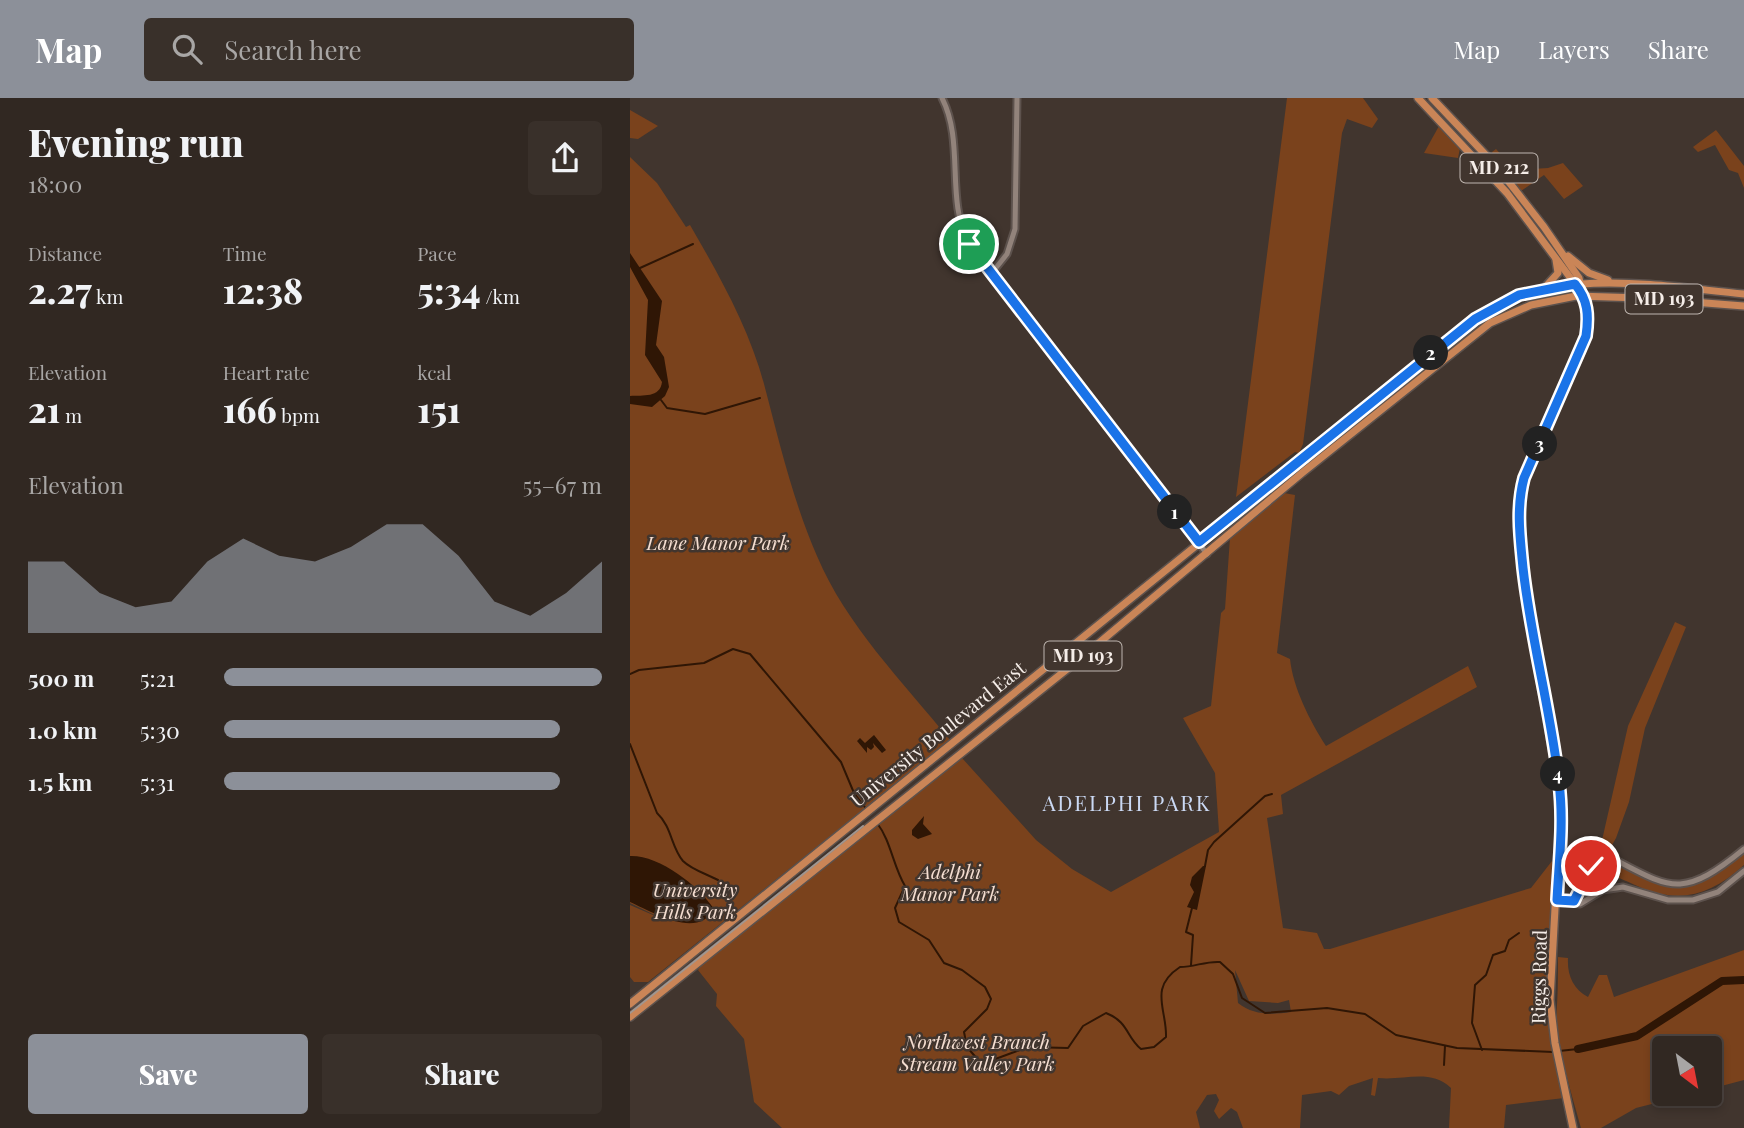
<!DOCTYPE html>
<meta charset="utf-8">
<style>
body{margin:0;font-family:"Playfair Display",serif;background:#39302a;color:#f1f3f6;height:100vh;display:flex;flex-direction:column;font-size:26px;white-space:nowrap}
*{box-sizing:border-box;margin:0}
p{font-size:23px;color:#a8a6a5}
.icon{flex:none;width:38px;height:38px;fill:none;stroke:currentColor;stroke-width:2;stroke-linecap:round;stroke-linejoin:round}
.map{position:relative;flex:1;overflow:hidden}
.sheet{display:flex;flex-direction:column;background:#312822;width:630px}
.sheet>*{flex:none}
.needle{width:46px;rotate:148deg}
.fabs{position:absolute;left:1022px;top:938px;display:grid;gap:14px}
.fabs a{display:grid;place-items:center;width:70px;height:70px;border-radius:7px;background:#312822;box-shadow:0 4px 10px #0003,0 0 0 2px #4c4440;font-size:35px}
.pin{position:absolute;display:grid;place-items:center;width:60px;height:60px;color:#fff;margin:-30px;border:4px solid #fff;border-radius:50%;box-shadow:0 2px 7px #0007}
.km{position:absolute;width:35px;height:35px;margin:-18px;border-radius:50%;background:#222;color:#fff;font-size:19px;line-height:35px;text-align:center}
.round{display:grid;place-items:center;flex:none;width:74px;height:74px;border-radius:7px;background:#39302a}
.headline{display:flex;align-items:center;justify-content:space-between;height:119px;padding:0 28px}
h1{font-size:38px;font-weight:800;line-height:52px}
.figures{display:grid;grid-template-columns:repeat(3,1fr);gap:10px;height:119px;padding:7px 28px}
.figures div{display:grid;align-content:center}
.figures b{font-size:35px;font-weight:800}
.figures small{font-size:19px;font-weight:400}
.figures p{font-size:19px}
.chart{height:196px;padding:14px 28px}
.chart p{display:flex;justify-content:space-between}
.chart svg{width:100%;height:126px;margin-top:7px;fill:#8c9099;opacity:.7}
.cta{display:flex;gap:14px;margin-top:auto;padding:14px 28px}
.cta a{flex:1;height:80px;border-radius:7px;background:#8c9099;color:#fff;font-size:28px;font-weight:800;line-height:80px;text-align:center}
.cta a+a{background:#39302a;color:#f1f3f6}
ul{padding:0 28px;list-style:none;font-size:23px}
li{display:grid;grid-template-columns:112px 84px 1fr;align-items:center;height:52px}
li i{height:18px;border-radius:9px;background:#8c9099}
header{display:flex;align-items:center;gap:42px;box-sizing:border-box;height:98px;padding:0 35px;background:#8c9099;color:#fff}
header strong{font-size:33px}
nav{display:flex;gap:38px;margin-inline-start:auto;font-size:24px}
.search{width:490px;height:63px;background:#39302a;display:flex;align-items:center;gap:18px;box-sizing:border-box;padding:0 24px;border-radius:7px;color:#a8a6a5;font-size:26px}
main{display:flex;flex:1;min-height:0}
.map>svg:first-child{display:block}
.green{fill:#7a421c;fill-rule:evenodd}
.water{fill:#2f1605}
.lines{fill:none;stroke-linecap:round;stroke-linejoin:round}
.stream{stroke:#2f1605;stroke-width:2}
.river{stroke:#2f1605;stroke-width:8}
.minor-casing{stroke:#5d524d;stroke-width:9}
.major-casing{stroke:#5d524d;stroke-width:10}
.minor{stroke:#92837b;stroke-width:5}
.major{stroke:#ca8557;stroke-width:7}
.tram{stroke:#a09690;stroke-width:2}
.route-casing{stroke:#fff;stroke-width:14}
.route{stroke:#1a73e8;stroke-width:9}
.labels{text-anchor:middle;stroke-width:5;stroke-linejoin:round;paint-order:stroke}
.shield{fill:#41352e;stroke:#bfb6b0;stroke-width:2}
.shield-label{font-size:18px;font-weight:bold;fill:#f5ede8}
.park-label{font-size:19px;font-style:italic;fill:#f5ded1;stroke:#41352e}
.street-label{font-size:19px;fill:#f5ede8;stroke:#41352e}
.neighbourhood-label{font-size:21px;letter-spacing:2px;fill:#cbd9f4;stroke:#41352e}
</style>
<header>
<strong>Map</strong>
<div class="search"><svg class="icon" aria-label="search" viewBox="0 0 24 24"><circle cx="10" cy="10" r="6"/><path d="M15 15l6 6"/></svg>Search here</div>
<nav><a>Map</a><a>Layers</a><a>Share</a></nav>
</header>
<main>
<section class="sheet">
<div class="headline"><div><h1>Evening run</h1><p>18:00</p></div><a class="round"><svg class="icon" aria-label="share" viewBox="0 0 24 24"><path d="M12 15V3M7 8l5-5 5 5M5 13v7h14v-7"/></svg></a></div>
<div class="figures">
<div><p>Distance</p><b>2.27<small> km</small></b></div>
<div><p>Time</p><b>12:38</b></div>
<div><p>Pace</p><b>5:34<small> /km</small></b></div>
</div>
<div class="figures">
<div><p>Elevation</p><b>21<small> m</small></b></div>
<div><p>Heart rate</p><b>166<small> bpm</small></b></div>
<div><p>kcal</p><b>151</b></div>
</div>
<div class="chart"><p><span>Elevation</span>55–67 m</p>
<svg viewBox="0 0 160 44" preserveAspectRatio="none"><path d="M0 44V19L10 19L20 30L30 35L40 33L50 19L60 11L70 17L80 19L90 14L100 6L110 6L120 17L130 33L140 38L150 30L160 19V44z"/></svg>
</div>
<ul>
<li><b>500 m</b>5:21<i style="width:100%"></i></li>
<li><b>1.0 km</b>5:30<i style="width:89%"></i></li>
<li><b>1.5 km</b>5:31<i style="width:89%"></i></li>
</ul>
<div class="cta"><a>Save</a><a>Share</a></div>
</section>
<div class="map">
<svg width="1114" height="1030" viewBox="0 0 1114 1030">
<rect width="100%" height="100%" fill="#41352e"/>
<!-- green -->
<g class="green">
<polygon points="657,0 733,0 748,21 742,30 717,21 712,35 673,346 669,355 665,354 606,399"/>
<polygon points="0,12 28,28 8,41 0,40"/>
<polygon points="809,28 830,50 828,60 794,55"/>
<polygon points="1086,32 1114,68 1114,90 1108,75 1099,72 1085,47 1068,54 1063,49"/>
<polygon points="866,51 885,72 918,70 933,65 953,88 934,101 914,77 891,93 862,54"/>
<path d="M0,59l27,26 29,44 4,-2c29,50 59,103 74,159 15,57 29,117 53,172 29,69 86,126 133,184l-302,242h-14l-4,-5v-72l39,17 -39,-19z"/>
<path d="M654,395l11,2 -18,158 13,6c3,29 20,62 36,87l142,-80 9,21 -196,108 2,19 -16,4 16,110 34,5 7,16h6l201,-61 21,-27 -3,112 15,125 -58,7 -2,23h-55l2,-40c-21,-20 -47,-7 -73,-10l-3,18 -4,-1 2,-17 -24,8 -10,9 -8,-4 -29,4 -2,33h-57l-6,-16 -6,-4 -12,11 -5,-8 5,-11 -3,-6 -9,1 -11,17 4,16h-418l-28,-26 -10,-63 -28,-33 1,-12 -19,-24 3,-5 261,-207 74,82 36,29 39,23 108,-60 -4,-59 -32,-55 28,-12 10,-93 4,-4 5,-71zM605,872l14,31 29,2 11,-3 2,12c-20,3 -38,3 -53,-9z"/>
<polygon points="1045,524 1056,529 1015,630 999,704 986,740 977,756 970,751 998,628"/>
<path d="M1114,753v14c-34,31 -66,40 -109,20 -10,-5 -21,-8 -29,-15l7,-9c56,31 82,38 131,-10z"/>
<path d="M1114,852v130l-34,9v-41h-46v46h27l-55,14 -35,20h-20c-9,-33 -27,-90 -24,-123 1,-14 1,-32 1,-48l10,1c-1,17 5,31 20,39l11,-22h8l7,22z"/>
</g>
<!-- water -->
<g class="water">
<path d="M0,155l32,48 -6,44 8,12 5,30 -4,9 -13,11 -22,-3v-8c13,-1 30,2 32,-14l-17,-27 3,-55 -18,-33z"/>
<polygon points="244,637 256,652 252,655 243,645 244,649 241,652 237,649 237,655 227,643 230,640 235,645"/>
<polygon points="294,718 293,726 302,736 288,741 282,737 282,732"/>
<path d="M0,758c29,-1 68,29 84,53 -16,31 -62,3 -84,-7z"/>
<polygon points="573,768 576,768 567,812 557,809 564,794 560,787 562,779"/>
</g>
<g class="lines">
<!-- stream -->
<g class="stream">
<polyline points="10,170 63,146"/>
<polyline points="31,302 37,310 75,316 130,300"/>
<polyline points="0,576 9,572 74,565 103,551 120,556 211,664 224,695 237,712"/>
<path d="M0,646l27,69c15,14 14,34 26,48 9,9 24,13 35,19"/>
<path d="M247,725c14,18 16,43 28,63l-10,22 4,14 30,18 15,23 18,7 23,17 6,12 -4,10 -23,23 3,15 12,14h11l38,-14 40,1 15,-22 23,-13c23,9 20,24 35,36l13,-2 12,-10c1,-28 -18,-49 14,-70 15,0 25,-6 40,-5l13,12 9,24 23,15 62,-5 38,6 31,21 61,13 96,4"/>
<polyline points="575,768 578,752 584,744 635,698 642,696"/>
<polyline points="561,867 563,837 556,834 562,810"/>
<polyline points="852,952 842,925 845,887 856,877 863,857 875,853 879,842 889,835"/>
<polyline points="929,953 948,951"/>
<polyline points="814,967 815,948"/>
</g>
<!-- river -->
<polyline class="river" points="948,951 1007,938 1092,883 1114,882"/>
<defs>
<g id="minor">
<path d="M312,0c23,45 3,101 27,146l238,310"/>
<polyline points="361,176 377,156 385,131 387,0"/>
<polyline points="927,802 950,806 973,792 993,789 1038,802 1063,802 1088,794 1114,773"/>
<path d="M943,804l25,-51c71,35 79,53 146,-2"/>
</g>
<g id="major">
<polyline points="788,0 877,95 945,186"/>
<polyline points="802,0 868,70 914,129 949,180 958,216 952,252 897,373 889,413 896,502 931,700 920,902 925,945 943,1030"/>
<polyline points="938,158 959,175 978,182"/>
<polyline points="917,187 928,175 926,162"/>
<path d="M0,906l856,-693c79,-44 172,-25 258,-17"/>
<polyline points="0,919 451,560 672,375 860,225 901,207 946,198 1012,200 1114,208"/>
</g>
</defs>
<!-- minor casing -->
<use href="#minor" class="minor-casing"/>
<!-- major casing -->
<use href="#major" class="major-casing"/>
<!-- minor -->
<use href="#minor" class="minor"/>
<!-- major -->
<use href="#major" class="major"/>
<!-- tram -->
<polyline class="tram" points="0,915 233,728"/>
</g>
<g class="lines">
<defs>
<path id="route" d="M339,146l230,298 276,-223 44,-24 56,-11c13,16 14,31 11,52l-62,142c-8,30 -4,59 -1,90 8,72 28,143 36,215 5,39 0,78 -2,117l17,1 17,-35"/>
</defs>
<!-- route casing -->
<use href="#route" class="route-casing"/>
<!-- route -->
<use href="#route" class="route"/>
</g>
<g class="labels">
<!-- shield labels -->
<g class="shield">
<rect x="830.5" y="55.5" width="77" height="29" rx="5"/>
<rect x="995.5" y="186.5" width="77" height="29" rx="5"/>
<rect x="414.5" y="543.5" width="77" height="29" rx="5"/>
</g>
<g class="shield-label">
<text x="869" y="76">MD 212</text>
<text x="1034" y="207">MD 193</text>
<text x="453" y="564">MD 193</text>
</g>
<!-- park labels -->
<g class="park-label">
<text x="88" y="452">Lane Manor Park</text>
<text x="320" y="781">Adelphi<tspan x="320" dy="22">Manor Park</tspan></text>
<text x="65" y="799">University<tspan x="65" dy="22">Hills Park</tspan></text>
<text x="347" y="951">Northwest Branch<tspan x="347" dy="22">Stream Valley Park</tspan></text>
</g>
<!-- street labels -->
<g class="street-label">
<text transform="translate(308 636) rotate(-39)" y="7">University Boulevard East</text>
<text transform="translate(909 879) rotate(-89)" y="7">Riggs Road</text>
</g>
<!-- neighbourhood labels -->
<g class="neighbourhood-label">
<text x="497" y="713">ADELPHI PARK</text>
</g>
</g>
</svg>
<div class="fabs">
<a><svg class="needle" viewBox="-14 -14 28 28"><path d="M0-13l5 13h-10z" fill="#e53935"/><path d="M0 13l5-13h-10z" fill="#a8a6a5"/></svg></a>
</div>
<div class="pin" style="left:339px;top:146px;background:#1e9e55"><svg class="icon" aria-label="arrive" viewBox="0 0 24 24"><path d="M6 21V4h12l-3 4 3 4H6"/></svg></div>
<div class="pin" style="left:961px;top:768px;background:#d93025"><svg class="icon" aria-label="check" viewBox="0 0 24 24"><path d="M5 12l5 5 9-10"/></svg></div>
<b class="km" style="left:545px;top:414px">1</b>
<b class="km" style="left:801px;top:255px">2</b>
<b class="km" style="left:910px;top:346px">3</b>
<b class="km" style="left:928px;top:676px">4</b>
</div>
</main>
